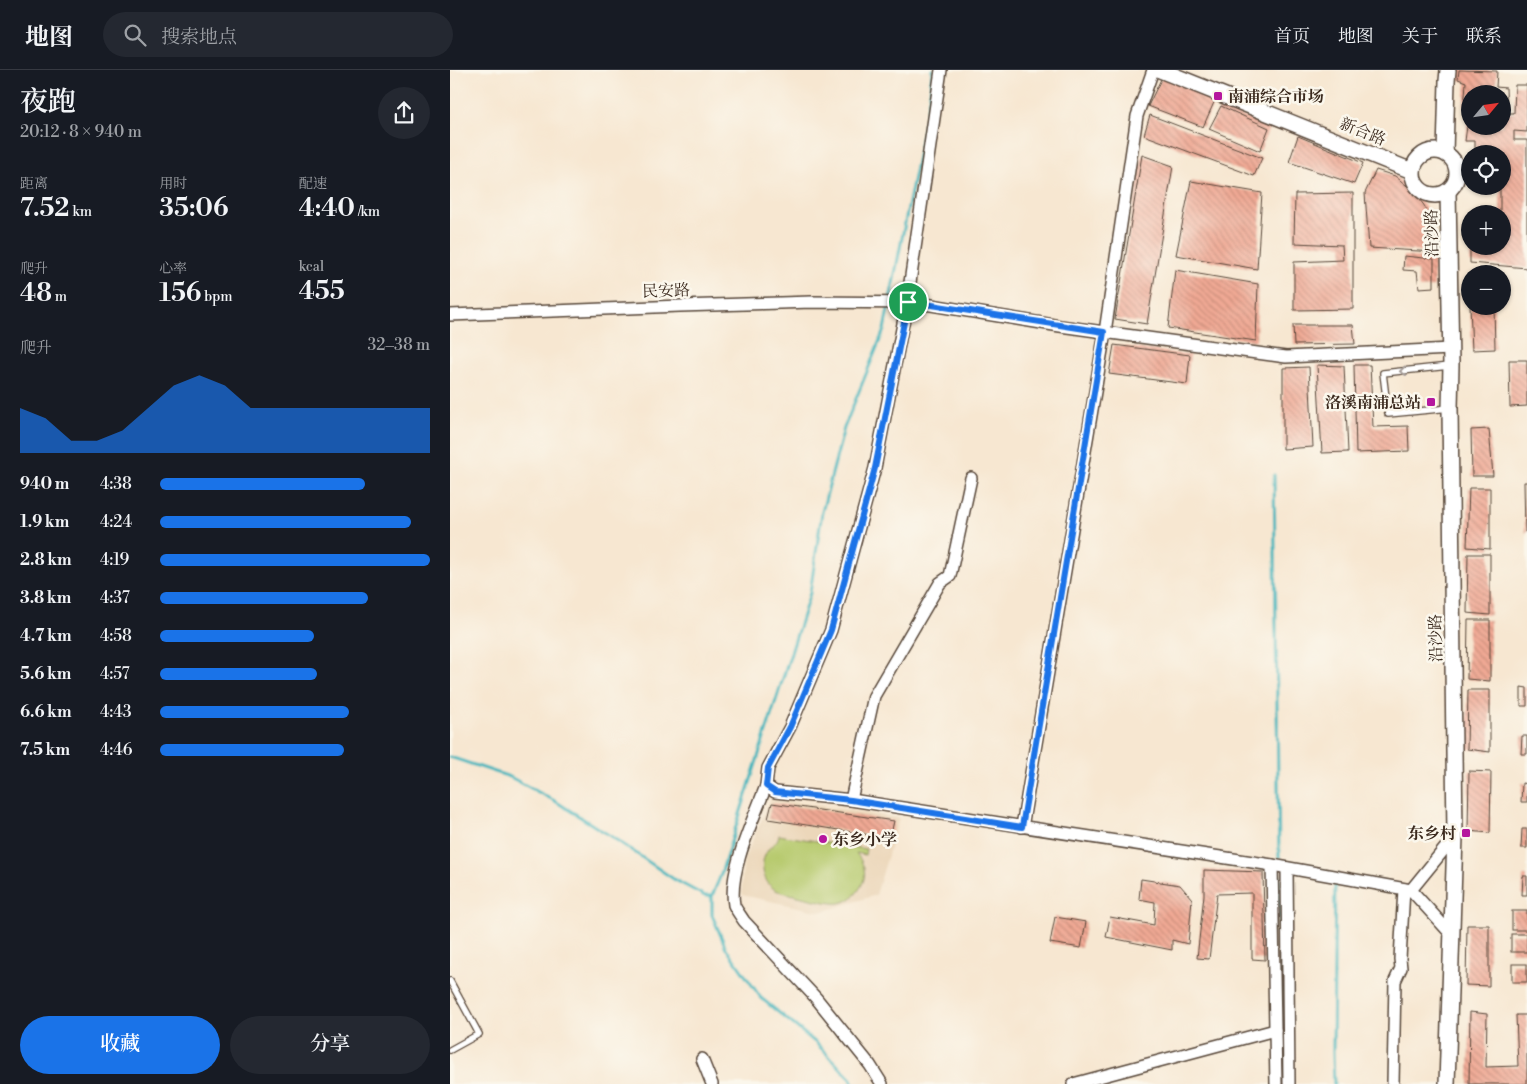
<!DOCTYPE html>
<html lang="zh">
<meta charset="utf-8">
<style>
body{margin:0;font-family:"Libre Bodoni","Noto Serif SC",serif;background:#242831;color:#f1f3f6;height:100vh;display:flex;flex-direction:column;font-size:19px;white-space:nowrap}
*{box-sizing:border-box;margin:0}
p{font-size:16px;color:#9ea1a6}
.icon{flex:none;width:28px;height:28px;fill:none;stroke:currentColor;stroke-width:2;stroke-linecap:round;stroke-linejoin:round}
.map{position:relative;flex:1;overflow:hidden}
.side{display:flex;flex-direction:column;background:#171b24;width:450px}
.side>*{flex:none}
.needle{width:32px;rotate:61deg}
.tools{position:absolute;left:1011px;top:15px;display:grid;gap:10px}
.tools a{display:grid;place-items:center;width:50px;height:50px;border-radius:50%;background:#171b24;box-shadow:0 1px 4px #0004;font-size:25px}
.pin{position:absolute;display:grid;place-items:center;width:42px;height:42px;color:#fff;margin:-21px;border:2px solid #fff;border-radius:50%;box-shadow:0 1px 5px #0007}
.round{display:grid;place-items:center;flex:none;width:52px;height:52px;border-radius:26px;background:#242831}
.head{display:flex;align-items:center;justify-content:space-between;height:85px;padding:0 20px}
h1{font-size:28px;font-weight:600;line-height:38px}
.figures{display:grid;grid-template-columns:repeat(3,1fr);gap:8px;height:85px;padding:5px 20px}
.figures div{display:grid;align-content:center}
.figures b{font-size:25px;font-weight:600}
.figures small{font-size:14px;font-weight:400}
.figures p{font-size:14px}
.chart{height:140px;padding:10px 20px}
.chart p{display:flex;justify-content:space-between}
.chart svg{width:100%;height:90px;margin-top:5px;fill:#1a73e8;opacity:.7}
.primary-button{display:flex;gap:10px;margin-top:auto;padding:10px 20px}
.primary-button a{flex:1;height:58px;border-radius:30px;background:#1a73e8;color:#fff;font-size:20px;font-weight:600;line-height:58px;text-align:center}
.primary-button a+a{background:#242831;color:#f1f3f6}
ul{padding:0 20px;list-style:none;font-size:16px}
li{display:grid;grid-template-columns:80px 60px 1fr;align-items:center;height:38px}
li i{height:12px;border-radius:6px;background:#1a73e8}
header{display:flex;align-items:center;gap:30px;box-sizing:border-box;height:70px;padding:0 25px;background:#171b24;border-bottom:1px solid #363941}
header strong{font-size:24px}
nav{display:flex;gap:28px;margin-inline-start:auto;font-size:18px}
.search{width:350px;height:45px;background:#242831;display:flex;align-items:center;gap:12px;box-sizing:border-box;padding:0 18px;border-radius:28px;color:#9ea1a6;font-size:19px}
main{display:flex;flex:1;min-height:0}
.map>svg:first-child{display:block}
.built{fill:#ecd7ba}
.grass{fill:#b7ca6e;stroke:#797a46}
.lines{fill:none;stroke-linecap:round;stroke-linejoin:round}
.stream{stroke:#47b6bd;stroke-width:3}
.building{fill:url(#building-back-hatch);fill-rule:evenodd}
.service-casing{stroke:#574639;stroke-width:8}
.minor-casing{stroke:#574639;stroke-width:14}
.tertiary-casing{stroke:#574639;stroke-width:18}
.service{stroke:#fff;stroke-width:5.5}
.minor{stroke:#fff;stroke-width:11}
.tertiary{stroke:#fff;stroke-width:15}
.oneway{stroke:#a79f9a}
.route-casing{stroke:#fff;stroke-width:10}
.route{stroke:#1a73e8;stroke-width:6}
.poi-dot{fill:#b5179e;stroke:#fbf7ec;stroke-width:2}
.labels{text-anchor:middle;stroke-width:5;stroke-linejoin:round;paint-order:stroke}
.poi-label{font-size:16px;font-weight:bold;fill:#3b2a1e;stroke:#fbf7ec;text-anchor:start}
.street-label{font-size:16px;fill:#3b2a1e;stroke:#fbf7ec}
</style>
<header>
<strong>地图</strong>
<div class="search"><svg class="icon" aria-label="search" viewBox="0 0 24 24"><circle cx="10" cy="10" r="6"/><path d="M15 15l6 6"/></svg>搜索地点</div>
<nav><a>首页</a><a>地图</a><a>关于</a><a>联系</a></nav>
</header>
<main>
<section class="side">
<div class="head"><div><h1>夜跑</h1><p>20:12 · 8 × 940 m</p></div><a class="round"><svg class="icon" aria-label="share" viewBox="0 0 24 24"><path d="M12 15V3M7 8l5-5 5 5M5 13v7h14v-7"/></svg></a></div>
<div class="figures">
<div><p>距离</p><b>7.52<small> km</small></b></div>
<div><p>用时</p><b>35:06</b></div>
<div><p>配速</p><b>4:40<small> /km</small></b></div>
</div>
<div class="figures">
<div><p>爬升</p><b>48<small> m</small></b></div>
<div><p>心率</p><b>156<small> bpm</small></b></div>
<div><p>kcal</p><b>455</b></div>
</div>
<div class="chart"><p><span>爬升</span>32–38 m</p>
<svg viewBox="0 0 160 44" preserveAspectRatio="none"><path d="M0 44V22L10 27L20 38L30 38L40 33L50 22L60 11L70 6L80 11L90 22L100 22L110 22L120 22L130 22L140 22L150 22L160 22V44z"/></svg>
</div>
<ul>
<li><b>940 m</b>4:38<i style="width:76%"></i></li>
<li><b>1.9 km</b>4:24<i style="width:93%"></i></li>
<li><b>2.8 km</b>4:19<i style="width:100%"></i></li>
<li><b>3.8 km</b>4:37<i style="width:77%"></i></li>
<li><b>4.7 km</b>4:58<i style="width:57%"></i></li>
<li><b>5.6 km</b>4:57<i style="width:58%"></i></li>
<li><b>6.6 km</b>4:43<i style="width:70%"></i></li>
<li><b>7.5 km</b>4:46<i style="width:68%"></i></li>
</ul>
<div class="primary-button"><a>收藏</a><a>分享</a></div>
</section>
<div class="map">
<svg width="1077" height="1014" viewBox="0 0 1077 1014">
<defs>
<pattern id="building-back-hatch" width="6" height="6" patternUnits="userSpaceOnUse" patternTransform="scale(1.25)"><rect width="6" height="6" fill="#f0a994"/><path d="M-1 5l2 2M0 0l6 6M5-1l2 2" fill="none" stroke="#c48a78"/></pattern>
</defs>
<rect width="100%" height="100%" fill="#fbf7ec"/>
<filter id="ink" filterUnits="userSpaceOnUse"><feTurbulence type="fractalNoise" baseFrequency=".02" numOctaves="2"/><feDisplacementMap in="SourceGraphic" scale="10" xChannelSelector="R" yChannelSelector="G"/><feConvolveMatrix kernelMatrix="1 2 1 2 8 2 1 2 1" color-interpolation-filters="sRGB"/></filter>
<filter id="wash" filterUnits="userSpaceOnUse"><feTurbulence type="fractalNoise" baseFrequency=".0096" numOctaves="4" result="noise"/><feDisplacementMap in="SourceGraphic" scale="20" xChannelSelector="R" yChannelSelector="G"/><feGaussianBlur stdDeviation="1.12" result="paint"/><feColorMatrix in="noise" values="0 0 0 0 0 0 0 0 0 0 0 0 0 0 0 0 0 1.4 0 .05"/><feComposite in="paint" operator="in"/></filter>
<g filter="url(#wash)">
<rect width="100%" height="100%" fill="#f7e7d1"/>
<!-- built -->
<polygon class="built" points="321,729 449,748 426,825 371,842 292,825 292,807 294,789"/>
<!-- grass -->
<path class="grass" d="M329,765l87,14 -1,6 -9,-2c7,9 11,19 7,29 -4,10 -12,19 -23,21 -10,2 -49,-9 -62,-12 -15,-6 -20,-28 -10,-41 5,-7 9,-6 11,-15z"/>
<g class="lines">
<!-- stream -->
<g class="stream">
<polyline points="824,405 829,787"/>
<polyline points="0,687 60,707 105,731 168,771 225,810 255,826 262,826 262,845 276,878 311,928 366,973 401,1009 403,1014"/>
<polyline points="829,806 833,972"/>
<polyline points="262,826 270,807 360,523 372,442 394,358 434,260 480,25 482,0"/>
<polyline points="884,1014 883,982 885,810"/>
</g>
</g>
<g id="blocks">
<!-- building -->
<g class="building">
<path d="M1009,0l38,1 -1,16 10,1 1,25h7l1,-28h12v47l-13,-1v9h13v128l-57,-5v-17h32v-32h-2v-26l-27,1v-3h29v-32h-27v-13h-10l4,-30h-5l2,-29 -8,-3zM1020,24h32v32h-32z"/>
<polygon points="713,5 766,28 753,57 698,36"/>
<polygon points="771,36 819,58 810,81 759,59"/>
<polygon points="700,45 812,88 804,106 694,65"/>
<polygon points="848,66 913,93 904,114 839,92"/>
<polygon points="692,85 723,96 697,254 665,249"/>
<polygon points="926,100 945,106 962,120 973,134 984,150 985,182 919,178 915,123"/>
<polygon points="741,111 812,123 807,199 726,185"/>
<polygon points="903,123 903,239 844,240 844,192 893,190 892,175 844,173 845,124"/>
<polygon points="954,186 984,189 984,217 969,218 967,201 953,200"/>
<polygon points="725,200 808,214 806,271 718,258"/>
<polygon points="1020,236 1044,236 1045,279 1022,280"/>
<polygon points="843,255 903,255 905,274 844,275"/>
<polygon points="664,275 740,285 737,314 659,304"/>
<polygon points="1059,290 1077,290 1077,336 1060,337"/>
<polygon points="867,295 894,296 898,382 872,383"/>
<polygon points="904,295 920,295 923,357 958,356 959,381 906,383"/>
<polygon points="859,297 863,377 833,379 833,298"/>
<polygon points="1039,359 1043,406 1022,406 1021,360"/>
<polygon points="1074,412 1077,412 1077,462 1075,462"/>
<polygon points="1019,418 1040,418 1040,479 1017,477"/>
<polygon points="1018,484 1040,484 1040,545 1017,543"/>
<polygon points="1018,550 1040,550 1040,611 1017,609"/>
<polygon points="1071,617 1077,618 1077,636 1071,636"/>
<polygon points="1018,620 1040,620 1040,682 1017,679"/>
<polygon points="1072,666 1077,666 1077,684 1071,684"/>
<polygon points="1019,701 1041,702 1040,763 1018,761"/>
<polygon points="1072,713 1077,714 1077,732 1071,732"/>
<polygon points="322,733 444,751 440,768 318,749"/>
<polygon points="1072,759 1077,759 1077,778 1071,778"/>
<polygon points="754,800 813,802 815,890 802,889 802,823 767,824 759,889 747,888 754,825"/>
<polygon points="1073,806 1077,806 1077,825 1072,825"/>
<polygon points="691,809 730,815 742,829 738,874 722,870 722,880 656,867 660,847 704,855 705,832 689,829"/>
<rect x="1062" y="841" width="15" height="19"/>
<polygon points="605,847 636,852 631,878 600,873"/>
<polygon points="1017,855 1039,855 1039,916 1016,915"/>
<rect x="1061" y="864" width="16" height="18"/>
<rect x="1062" y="894" width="15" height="18"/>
<polygon points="1020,942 1037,944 1036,997 1068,996 1066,945 1077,945 1077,1014 1019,1014"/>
</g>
</g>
</g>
<g filter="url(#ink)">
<use href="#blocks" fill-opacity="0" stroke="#574639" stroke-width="1"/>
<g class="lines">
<defs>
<g id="service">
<polyline points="999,296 933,303 938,344 1000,338"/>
<polyline points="0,911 29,964 0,980"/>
</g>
<g id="minor">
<polyline points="491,0 457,233 425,398 381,560 340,657 318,698 316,716 325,722 401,730 822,795 961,820 1001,864"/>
<polyline points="0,245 230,236 362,232 469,233 610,256 836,287 1001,279"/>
<path d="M316,716c-12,32 -38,85 -32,119 2,5 7,11 10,16l72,77 54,67 12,19"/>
<polyline points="401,730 424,626 490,513 500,506 521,408"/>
<polyline points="572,757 655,262 687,46 703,0"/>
<polyline points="822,795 826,1014"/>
<polyline points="837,798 839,1014"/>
<polyline points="961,820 1005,766"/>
<polyline points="252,989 262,1014"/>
<polyline points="623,1014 825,960"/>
<polyline points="943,1014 945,911 951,898 950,889 954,819"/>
</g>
<g id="tertiary">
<polyline points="710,0 962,101"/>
<circle cx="985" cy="103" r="22"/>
<polyline points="995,83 997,11 998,0"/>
<polyline points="997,1014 1005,766 1000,338 1001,295 998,121"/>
</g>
</defs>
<!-- service casing -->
<use href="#service" class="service-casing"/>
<!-- minor casing -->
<use href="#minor" class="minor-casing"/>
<!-- tertiary casing -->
<use href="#tertiary" class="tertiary-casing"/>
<!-- service -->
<use href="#service" class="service"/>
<!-- minor -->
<use href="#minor" class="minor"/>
<!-- tertiary -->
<use href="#tertiary" class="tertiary"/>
</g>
<!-- one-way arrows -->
<defs><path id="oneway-chevron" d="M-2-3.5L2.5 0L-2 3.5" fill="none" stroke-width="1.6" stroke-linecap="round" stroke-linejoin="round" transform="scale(1.25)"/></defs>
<use class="oneway" href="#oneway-chevron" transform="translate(953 301) rotate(173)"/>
</g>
<g class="lines" filter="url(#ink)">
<defs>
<polygon id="route" points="458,232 469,233 654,262 572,757 401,730 325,722 316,716 318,698 340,657 381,560 425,398"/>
</defs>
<!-- route casing -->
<use href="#route" class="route-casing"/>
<!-- route -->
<use href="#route" class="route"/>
</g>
<!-- markers -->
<g class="poi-dot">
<rect x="763" y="21" width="10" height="10" rx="2.5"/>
<rect x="976" y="327" width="10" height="10" rx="2.5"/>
<rect x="1011" y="758" width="10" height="10" rx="2.5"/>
<circle cx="373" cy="769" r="5"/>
</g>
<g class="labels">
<!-- poi labels -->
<g class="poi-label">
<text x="778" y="32">南浦综合市场</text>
<text x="971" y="338" text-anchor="end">洛溪南浦总站</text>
<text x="1006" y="769" text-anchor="end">东乡村</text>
<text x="383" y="775">东乡小学</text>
</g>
<!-- street labels -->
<g class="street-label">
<text transform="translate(913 61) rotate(22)" y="6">新合路</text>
<text transform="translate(981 163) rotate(-91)" y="6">沿沙路</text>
<text transform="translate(216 220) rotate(-2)" y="6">民安路</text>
<text transform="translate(985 568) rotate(-91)" y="6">沿沙路</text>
</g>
</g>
</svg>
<div class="tools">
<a><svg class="needle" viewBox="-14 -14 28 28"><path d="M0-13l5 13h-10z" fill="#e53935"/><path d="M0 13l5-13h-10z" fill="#9ea1a6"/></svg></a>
<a><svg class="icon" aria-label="locate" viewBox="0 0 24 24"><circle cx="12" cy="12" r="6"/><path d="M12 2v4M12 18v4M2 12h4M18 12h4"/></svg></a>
<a>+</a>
<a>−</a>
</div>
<div class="pin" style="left:458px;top:232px;background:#1e9e55"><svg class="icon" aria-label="arrive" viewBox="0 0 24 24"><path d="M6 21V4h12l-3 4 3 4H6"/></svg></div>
</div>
</main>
